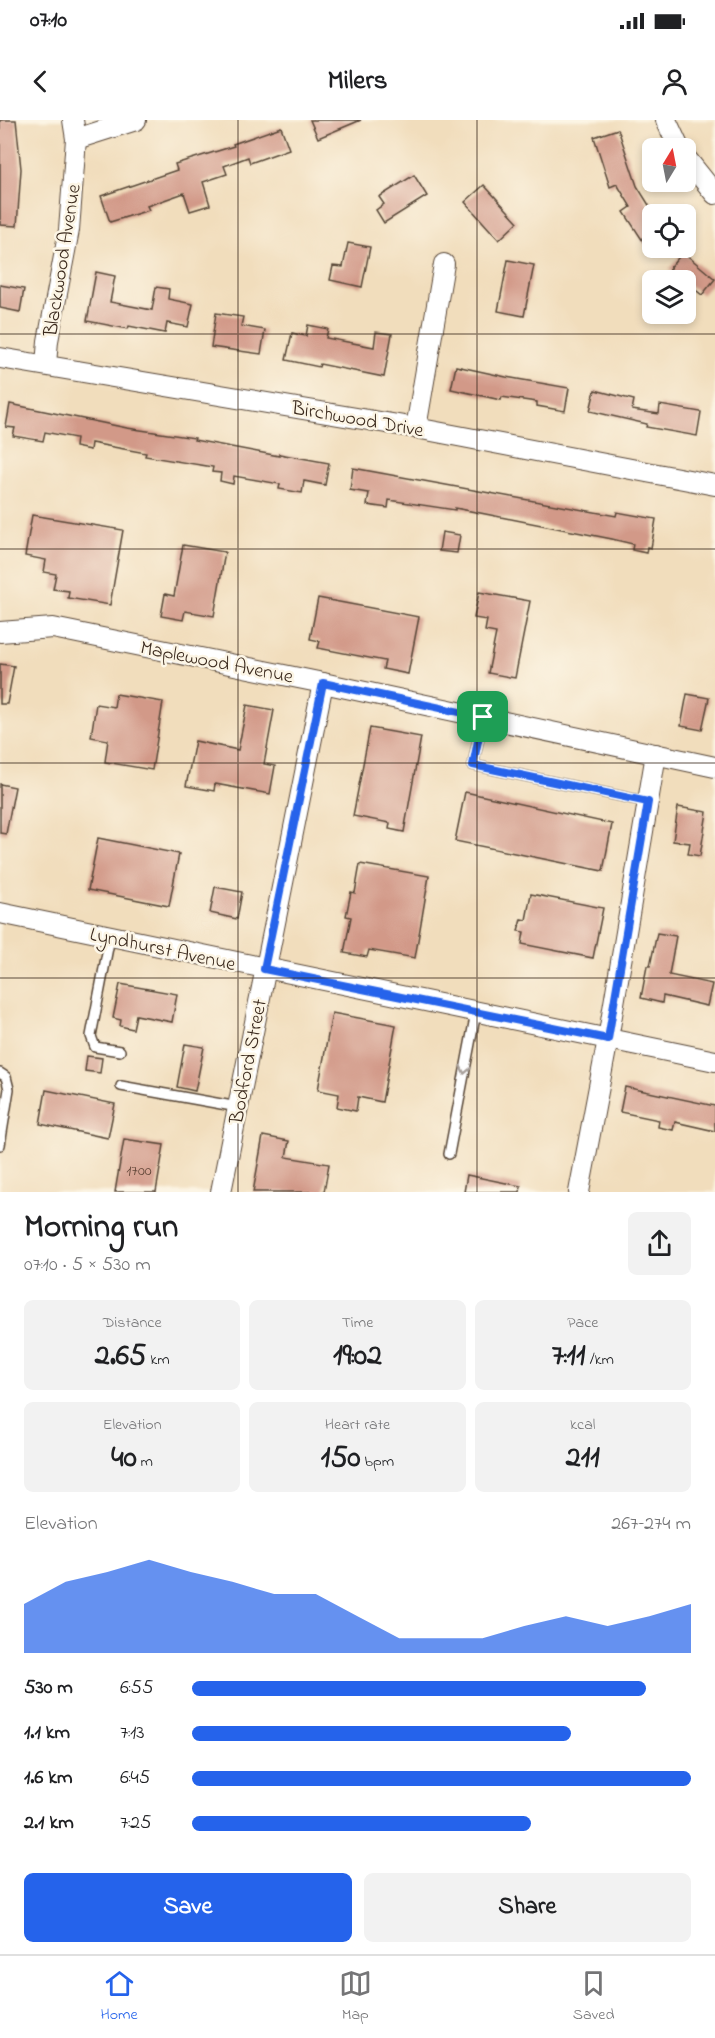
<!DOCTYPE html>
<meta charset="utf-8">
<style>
body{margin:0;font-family:"Indie Flower",sans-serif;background:#f2f2f2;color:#202124;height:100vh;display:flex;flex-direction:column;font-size:22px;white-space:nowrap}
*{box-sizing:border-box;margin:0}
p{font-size:20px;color:#757577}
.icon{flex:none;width:33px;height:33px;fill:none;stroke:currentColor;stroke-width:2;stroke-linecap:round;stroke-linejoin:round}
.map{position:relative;height:1072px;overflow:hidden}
.details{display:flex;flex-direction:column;background:#fff;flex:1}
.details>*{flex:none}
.needle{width:39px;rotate:10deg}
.fabs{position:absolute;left:642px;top:18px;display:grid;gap:12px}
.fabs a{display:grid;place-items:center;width:54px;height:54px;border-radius:9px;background:#fff;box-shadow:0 3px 9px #0003;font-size:30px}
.pin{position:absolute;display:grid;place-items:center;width:51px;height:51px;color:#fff;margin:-26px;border-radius:12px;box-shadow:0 3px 9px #0006}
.round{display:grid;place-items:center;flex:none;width:63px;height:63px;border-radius:9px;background:#f2f2f2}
.overview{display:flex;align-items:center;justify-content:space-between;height:102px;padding:0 24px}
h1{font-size:33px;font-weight:700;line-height:45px}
.stats{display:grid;grid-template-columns:repeat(3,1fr);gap:9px;height:102px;padding:6px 24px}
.stats div{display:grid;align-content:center;border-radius:9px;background:#f2f2f2;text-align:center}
.stats b{font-size:30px;font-weight:700}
.stats small{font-size:16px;font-weight:400}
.stats p{font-size:16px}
.chart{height:168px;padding:12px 24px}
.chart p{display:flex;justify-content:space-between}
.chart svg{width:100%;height:108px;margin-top:6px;fill:#2563eb;opacity:.7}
.action{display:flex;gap:12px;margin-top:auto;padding:12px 24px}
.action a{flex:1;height:69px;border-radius:9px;background:#2563eb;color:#fff;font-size:24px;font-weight:700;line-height:69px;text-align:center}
.action a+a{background:#f2f2f2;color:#202124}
ul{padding:0 24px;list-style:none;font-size:20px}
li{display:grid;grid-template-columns:96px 72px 1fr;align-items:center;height:45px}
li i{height:15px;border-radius:8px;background:#2563eb}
.status{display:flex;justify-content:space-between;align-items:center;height:42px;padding:0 30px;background:#fff;direction:ltr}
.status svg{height:16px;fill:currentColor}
header{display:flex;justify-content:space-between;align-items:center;height:78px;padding:0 24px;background:#fff;font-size:27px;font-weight:700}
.dock{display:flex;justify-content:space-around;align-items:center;height:84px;border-top:2px solid #e0e0e0;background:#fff;font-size:16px;color:#757577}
.dock a{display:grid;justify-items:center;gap:3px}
.dock .active{color:#2563eb}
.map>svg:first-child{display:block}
.building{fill:#d29988}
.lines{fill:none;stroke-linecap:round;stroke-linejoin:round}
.service-casing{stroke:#564536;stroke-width:12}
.minor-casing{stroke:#564536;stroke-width:22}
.service{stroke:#fff;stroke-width:9}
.minor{stroke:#fff;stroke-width:20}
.oneway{stroke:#a79f9a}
.route-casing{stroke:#fff;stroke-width:12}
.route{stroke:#2563eb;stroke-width:8}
.grid{fill:none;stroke:#3b2a1e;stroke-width:1.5;stroke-opacity:0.55}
.labels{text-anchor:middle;stroke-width:5;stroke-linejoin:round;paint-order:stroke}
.number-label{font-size:16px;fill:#614638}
.street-label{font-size:20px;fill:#3b2a1e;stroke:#fcf5e5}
</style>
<div class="status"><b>07:10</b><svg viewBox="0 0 49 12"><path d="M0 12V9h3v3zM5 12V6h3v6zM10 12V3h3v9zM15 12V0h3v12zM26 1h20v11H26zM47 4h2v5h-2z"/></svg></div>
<header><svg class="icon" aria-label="back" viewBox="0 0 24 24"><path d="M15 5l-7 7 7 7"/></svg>Milers<svg class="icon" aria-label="person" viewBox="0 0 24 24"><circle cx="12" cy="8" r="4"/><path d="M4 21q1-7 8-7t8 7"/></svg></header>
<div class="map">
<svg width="715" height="1072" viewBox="0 0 715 1072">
<rect width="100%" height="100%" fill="#fcf5e5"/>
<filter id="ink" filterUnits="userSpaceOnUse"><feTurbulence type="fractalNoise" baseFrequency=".0167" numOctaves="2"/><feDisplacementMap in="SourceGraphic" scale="12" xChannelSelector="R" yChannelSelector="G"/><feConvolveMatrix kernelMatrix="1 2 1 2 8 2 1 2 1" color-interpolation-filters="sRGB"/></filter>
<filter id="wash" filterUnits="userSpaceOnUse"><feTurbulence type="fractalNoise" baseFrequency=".008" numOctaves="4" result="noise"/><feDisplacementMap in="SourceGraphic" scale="24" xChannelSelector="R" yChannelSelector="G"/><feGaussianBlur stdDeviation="1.35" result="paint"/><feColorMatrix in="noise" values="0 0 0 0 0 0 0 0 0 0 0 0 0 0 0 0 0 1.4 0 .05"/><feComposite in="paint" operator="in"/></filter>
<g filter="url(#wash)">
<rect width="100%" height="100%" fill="#f1ddbc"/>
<g id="blocks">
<!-- building -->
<g class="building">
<polygon points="0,0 16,0 21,49 17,106 0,105"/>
<polygon points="310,0 361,0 318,18"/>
<polygon points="281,7 289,29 250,43 248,37 224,46 227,54 203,62 210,85 190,91 184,73 147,86 149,90 110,102 101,76 177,50 175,44 234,26 233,24"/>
<polygon points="618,9 637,66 652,90 652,135 624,92 631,87 617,64 610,67 594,17"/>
<polygon points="414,55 427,76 384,103 376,90 384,84 379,77"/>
<polygon points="484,65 518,102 499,120 465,82"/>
<polygon points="348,123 370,127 362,167 330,160 333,146 343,147"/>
<polygon points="683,132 715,159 702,175 669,149"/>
<polygon points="508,140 534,145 524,196 498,191"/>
<polygon points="96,152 115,156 110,182 152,190 156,167 169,169 168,179 193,184 188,207 167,203 165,213 129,206 128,209 87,201"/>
<polygon points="0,165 24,169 20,192 0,188"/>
<polygon points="216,193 243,197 241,206 265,210 261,234 211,227"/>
<polygon points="308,205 328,209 326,218 374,227 376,212 392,214 384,257 320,244 319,247 286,240 292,213 306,216"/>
<polygon points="456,246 506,257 569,268 565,291 537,286 537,282 502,277 501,280 451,269"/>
<polygon points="595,270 634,280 632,290 659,294 660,285 701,292 697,316 646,307 647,304 590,291"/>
<polygon points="10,284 127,308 195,318 194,320 279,336 279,334 329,343 325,365 304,361 302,373 279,369 280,364 234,356 233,364 220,361 221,353 212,352 213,347 145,336 146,333 91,323 90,330 75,327 76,318 45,312 43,321 13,316 15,308 6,307"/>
<polygon points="353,348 616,396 617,392 656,399 651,428 647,427 646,433 632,430 633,424 612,419 455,388 455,390 389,380 388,388 367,385 369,373 350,370"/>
<polygon points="32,395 123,410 110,485 68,478 69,471 53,469 56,454 44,452 46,440 25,436"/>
<polygon points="442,412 460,415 457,433 439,431"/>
<polygon points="183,425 225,432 214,496 185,491 183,500 161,496 165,474 174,476"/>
<polygon points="479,472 530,481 515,558 488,553 496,513 485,511 487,500 474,498"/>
<polygon points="318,478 419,497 408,554 383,549 385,541 318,528 320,521 310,519"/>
<polygon points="0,544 14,546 7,584 0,584"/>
<polygon points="116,574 163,582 152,650 105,642 108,620 91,617 96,584 114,587"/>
<polygon points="687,574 709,578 702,610 681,606"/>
<polygon points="247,585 274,590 264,644 275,646 270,674 215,664 214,671 186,666 195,621 238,630"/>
<polygon points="370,608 421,617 404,712 389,709 390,703 353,696"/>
<polygon points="0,664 15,667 6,714 0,713"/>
<polygon points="465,672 612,704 603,751 455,721"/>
<polygon points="678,687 707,692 700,736 688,734 690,723 673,721"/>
<polygon points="98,718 179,734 169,786 88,770"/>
<polygon points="360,744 429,756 415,838 369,830 367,837 344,833 351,797 346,796 351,772 355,773"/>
<polygon points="215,767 242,772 237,799 210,793"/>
<polygon points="531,774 603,788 593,838 522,824 524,812 518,811 521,799 526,800"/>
<polygon points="657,813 676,816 669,855 712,864 707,886 663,876 662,883 641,878 647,846 650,846"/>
<polygon points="120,864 177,874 172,902 136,895 133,909 120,906 121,900 113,898"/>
<polygon points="332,893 396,905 382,982 358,977 356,991 337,987 339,974 318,970"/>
<polygon points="185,924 204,927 195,971 177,967"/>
<polygon points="87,936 102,938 100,953 85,951"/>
<polygon points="625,967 715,986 715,1011 675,1002 673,1010 658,1007 659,1000 620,992"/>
<polygon points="46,970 115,984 108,1018 40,1004"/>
<polygon points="263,1016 289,1021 286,1037 329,1044 324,1072 253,1072"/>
<polygon points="124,1019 164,1025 156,1072 115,1072"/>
<polygon points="467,1055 521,1066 520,1072 464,1072"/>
</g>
</g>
</g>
<g filter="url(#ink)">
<use href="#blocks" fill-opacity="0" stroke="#564536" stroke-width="1.5"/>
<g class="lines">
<defs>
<g id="service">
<polyline points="483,597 473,645 648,682"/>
<polyline points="110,817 91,916 95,927 120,931"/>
<polyline points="0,953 6,957 9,969 0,1025"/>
<polyline points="121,966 238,987"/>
<polyline points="449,1034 476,892"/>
</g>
<g id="minor">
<polyline points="666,0 679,28"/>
<polyline points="76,19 136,0"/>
<polyline points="686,38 715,74"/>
<polyline points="0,238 416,308 715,365"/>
<polyline points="46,244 48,221 69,110 76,19 73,0"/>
<polyline points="416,308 444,144"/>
<polyline points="0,512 53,508 323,563 715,647"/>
<polyline points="0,793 715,941"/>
<polyline points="221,1072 323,563"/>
<polyline points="579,1072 608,919 656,634"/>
</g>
</defs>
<!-- service casing -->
<use href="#service" class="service-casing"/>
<!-- minor casing -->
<use href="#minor" class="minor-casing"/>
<!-- service -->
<use href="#service" class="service"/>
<!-- minor -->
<use href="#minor" class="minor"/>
</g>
<!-- one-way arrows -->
<defs><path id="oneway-chevron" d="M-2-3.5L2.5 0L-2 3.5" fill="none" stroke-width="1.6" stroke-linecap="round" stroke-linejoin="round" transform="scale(1.5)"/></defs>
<use class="oneway" href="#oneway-chevron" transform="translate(465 950) rotate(101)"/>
</g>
<g class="lines" filter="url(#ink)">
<defs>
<polygon id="route" points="323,563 483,597 473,645 648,682 608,919 264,849"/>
</defs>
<!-- route casing -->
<use href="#route" class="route-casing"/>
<!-- route -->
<use href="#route" class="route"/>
</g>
<!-- grid -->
<path class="grid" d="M238,0v1072M477,0v1072M0,214h715M0,429h715M0,643h715M0,858h715"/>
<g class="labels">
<!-- number labels -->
<g class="number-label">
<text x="139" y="1055">1700</text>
</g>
<!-- street labels -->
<g class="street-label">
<text transform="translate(61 140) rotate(-81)" y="7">Blackwood Avenue</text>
<text transform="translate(358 298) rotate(10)" y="7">Birchwood Drive</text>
<text transform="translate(217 541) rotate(11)" y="7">Maplewood Avenue</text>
<text transform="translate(163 828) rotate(12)" y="7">Lyndhurst Avenue</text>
<text transform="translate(247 941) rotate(-79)" y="7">Bodford Street</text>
</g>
</g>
</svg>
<div class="fabs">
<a><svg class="needle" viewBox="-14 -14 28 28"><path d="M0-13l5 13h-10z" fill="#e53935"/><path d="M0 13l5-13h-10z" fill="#757577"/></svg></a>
<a><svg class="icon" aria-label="locate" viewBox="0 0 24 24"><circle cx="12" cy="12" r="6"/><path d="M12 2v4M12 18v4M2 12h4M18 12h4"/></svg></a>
<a><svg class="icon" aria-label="layers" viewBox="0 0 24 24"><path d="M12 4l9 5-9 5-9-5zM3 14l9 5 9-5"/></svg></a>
</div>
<div class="pin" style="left:483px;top:597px;background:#1e9e55"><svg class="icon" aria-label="arrive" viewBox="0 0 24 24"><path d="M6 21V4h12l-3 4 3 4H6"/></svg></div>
</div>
<section class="details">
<div class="overview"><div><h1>Morning run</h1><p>07:10 · 5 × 530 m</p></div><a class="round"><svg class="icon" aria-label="share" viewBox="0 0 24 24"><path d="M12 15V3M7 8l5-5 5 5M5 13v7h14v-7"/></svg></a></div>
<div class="stats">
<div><p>Distance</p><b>2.65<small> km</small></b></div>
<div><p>Time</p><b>19:02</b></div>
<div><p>Pace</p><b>7:11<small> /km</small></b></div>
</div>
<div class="stats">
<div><p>Elevation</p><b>40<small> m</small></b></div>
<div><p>Heart rate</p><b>150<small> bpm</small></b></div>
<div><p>kcal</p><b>211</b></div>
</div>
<div class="chart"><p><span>Elevation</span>267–274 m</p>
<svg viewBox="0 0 160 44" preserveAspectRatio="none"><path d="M0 44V24L10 15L20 11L30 6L40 11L50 15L60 20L70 20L80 29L90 38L100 38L110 38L120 33L130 29L140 33L150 29L160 24V44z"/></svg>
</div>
<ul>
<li><b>530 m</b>6:55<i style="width:91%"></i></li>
<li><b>1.1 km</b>7:13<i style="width:76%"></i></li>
<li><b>1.6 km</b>6:45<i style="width:100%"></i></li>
<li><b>2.1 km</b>7:25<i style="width:68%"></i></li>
</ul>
<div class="action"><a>Save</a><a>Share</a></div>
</section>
<nav class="dock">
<a class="active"><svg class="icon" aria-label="home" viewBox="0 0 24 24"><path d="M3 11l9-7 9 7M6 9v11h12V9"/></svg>Home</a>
<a><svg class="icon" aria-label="map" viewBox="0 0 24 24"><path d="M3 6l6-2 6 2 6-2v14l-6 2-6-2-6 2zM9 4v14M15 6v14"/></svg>Map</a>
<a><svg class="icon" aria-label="saved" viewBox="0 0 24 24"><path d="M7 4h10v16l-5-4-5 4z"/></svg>Saved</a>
</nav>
